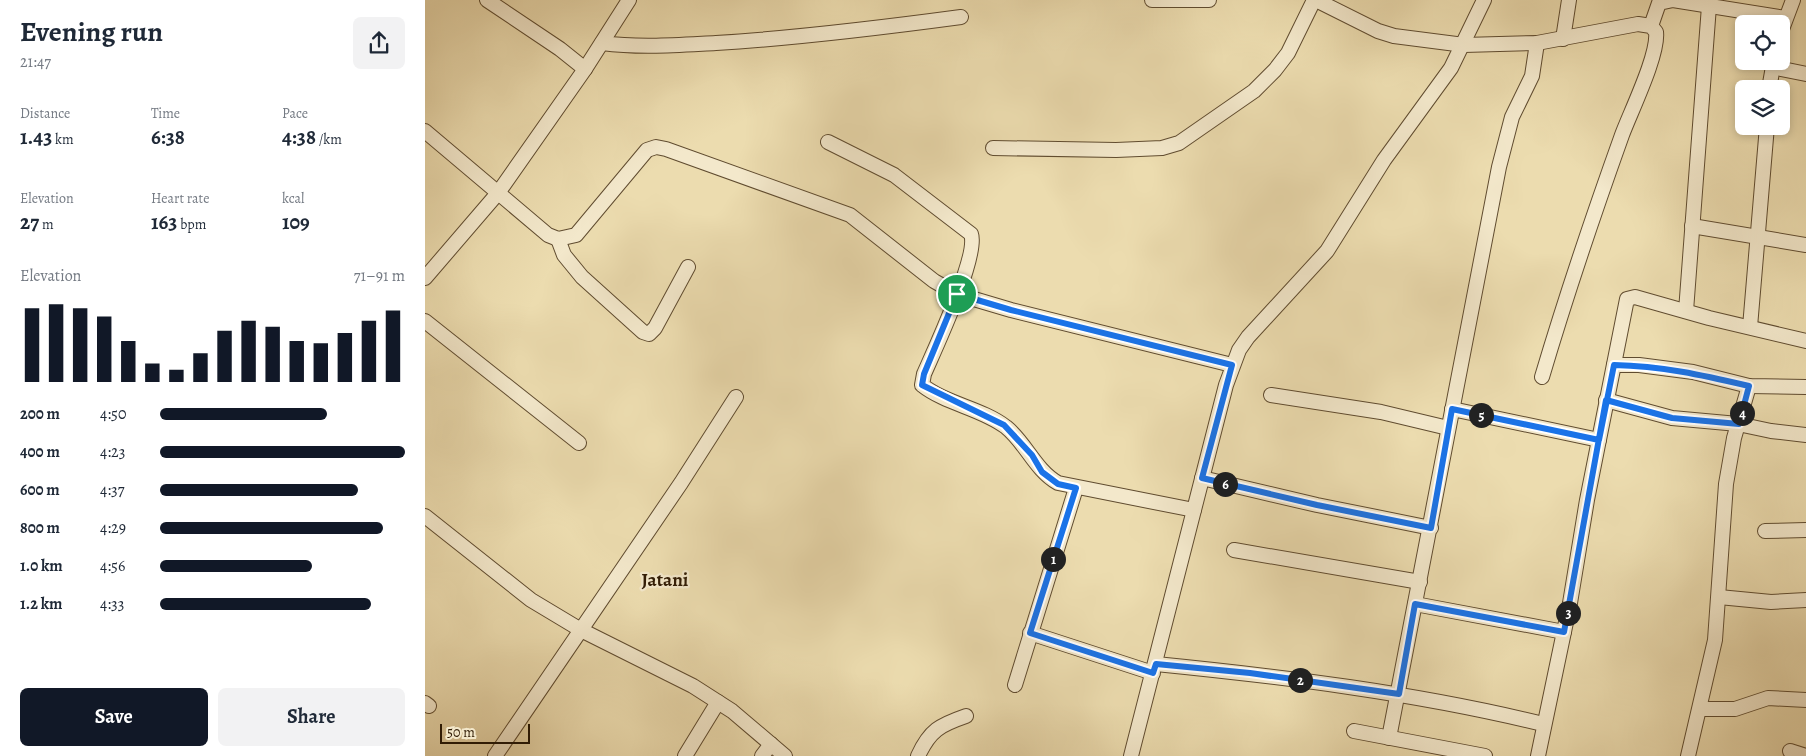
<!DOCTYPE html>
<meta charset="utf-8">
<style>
body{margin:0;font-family:Alegreya,serif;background:#f2f2f3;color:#1f2937;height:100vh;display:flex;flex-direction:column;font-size:19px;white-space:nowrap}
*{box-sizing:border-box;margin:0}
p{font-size:16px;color:#747a83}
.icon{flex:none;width:28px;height:28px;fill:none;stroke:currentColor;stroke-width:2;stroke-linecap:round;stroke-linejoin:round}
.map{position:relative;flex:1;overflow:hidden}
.drawer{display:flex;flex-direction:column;background:#fff;width:425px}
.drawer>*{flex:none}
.fabs{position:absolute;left:1310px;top:15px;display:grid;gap:10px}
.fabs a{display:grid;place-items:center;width:55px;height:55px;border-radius:8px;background:#fff;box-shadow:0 2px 8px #0003;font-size:25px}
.scale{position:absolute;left:15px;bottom:12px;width:90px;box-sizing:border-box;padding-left:5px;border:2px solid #311c05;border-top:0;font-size:14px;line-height:18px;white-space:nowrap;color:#311c05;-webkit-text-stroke:4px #f3e8cb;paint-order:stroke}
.pin{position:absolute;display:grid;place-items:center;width:42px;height:42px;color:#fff;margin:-21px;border:2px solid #fff;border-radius:50%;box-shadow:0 1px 5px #0007}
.km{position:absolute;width:25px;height:25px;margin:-12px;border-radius:50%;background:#222;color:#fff;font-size:14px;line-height:25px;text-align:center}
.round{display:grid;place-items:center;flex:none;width:52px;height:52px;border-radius:8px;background:#f2f2f3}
.summary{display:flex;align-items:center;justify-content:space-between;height:85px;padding:0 20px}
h1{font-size:28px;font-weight:700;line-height:38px}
.figures{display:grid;grid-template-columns:repeat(3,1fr);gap:8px;height:85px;padding:5px 20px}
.figures div{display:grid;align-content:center}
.figures b{font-size:21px;font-weight:700}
.figures small{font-size:14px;font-weight:400}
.figures p{font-size:14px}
.chart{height:140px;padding:10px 20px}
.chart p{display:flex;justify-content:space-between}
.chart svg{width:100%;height:90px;margin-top:5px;stroke:#111827;stroke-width:6}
.primary-button{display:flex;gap:10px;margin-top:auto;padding:10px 20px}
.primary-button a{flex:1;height:58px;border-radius:8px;background:#111827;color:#fff;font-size:20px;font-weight:700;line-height:58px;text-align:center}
.primary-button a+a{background:#f2f2f3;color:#1f2937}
ul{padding:0 20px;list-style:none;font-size:16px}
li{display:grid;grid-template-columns:80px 60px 1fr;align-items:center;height:38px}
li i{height:12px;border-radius:6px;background:#111827}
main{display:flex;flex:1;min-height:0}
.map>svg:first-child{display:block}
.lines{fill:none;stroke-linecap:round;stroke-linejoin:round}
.minor-casing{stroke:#604c30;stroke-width:16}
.minor{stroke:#f3e8cb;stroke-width:14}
.route-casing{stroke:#fff;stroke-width:10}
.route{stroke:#1a73e8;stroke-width:6}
.labels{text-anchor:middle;stroke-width:4.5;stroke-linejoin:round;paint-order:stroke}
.district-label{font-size:19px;font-weight:bold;fill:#311c05;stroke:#f3e8cb}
</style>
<main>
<section class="drawer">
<div class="summary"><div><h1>Evening run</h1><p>21:47</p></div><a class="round"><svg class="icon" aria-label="share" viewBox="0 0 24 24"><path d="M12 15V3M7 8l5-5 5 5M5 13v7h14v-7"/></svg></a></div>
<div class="figures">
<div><p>Distance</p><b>1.43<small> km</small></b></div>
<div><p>Time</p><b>6:38</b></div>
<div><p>Pace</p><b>4:38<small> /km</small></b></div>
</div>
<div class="figures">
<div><p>Elevation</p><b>27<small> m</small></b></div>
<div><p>Heart rate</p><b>163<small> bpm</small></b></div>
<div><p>kcal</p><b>109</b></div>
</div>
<div class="chart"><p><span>Elevation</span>71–91 m</p>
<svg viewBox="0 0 160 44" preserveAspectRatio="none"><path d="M5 44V8M15 44V6M25 44V8M35 44V12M45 44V24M55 44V35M65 44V38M75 44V30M85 44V19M95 44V14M105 44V17M115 44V24M125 44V25M135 44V20M145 44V14M155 44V9"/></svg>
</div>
<ul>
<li><b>200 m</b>4:50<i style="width:68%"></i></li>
<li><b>400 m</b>4:23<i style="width:100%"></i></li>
<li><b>600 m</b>4:37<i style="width:81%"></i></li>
<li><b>800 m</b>4:29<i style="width:91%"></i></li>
<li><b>1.0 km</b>4:56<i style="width:62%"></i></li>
<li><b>1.2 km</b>4:33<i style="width:86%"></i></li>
</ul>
<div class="primary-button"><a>Save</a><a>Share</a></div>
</section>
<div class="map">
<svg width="1381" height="756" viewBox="0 0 1381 756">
<rect width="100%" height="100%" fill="#ecdcaf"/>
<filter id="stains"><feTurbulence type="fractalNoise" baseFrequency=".004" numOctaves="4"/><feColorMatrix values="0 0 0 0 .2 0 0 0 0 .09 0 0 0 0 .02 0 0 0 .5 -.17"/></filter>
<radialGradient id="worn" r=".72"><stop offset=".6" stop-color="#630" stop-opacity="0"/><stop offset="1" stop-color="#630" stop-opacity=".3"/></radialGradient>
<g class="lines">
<defs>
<g id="minor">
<polyline points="62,0 135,49 160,69"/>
<polyline points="727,0 784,0"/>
<path d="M891,0l62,31 16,5 70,9 73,-2 101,-19 13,2 5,6c3,22 -25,79 -34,103 -29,81 -56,161 -80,242"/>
<polyline points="1226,26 1234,3 1248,0 1360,18"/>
<polyline points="1356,32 1368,0"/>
<polyline points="1138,39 1144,0"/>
<path d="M177,43c38,5 75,2 114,0 82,-5 163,-15 245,-26"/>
<polyline points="1347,67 1381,74"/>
<polyline points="1344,89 1349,61"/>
<polyline points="0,131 123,235 133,239 151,235 222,150 231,147 241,149 425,215 509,281 532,294 586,310 807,365"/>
<path d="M403,142l66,33 77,59c8,21 -37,117 -47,140l-2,11c24,19 59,23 84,42 20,16 29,43 52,56l136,27"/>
<polyline points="568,148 691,150 737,148 754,143 829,91 850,70 863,53 889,0"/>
<polyline points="1267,226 1381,245"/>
<polyline points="133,239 139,255 157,277 218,332 224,334 230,328 263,267"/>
<polyline points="0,278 73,193 160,69 204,0"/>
<polyline points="1261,311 1284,6"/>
<polyline points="0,321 154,443"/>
<polyline points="1325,327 1342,126"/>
<polyline points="1189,365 1214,365 1268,372 1324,386 1381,387"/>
<polyline points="846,395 956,412 1023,428"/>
<polyline points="1181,400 1247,418 1313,424 1346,431 1381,435"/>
<polyline points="1027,409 1174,440"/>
<polyline points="777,478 892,505 1006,528"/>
<polyline points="0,516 106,600 156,630 268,686 307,711 360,756"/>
<polyline points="1340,531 1381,530"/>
<polyline points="809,550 995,582"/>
<polyline points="1294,597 1346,602 1381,600"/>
<polyline points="990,604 1139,632"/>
<polyline points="605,633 728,673"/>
<path d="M731,664c130,13 260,29 387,60"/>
<polyline points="590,685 651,488"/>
<polyline points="0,703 4,706"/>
<polyline points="1275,709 1310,709 1343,698 1381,700"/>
<polyline points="929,731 1060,756"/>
<polyline points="964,738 1074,167 1087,117 1107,76 1112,43"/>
<polyline points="1365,751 1381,756"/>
<polyline points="70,756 256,483 311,397"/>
<polyline points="260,756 293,702"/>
<polyline points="337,756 346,744"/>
<path d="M493,756c12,-26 22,-31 48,-40"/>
<polyline points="706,756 801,385 814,350 823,337 902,251 959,160 1026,68 1059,0"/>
<polyline points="1113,756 1145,603 1162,500 1202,299 1210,297 1284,318 1381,341"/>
<polyline points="1263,756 1290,640 1301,484 1309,438 1324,386"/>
</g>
</defs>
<!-- minor casing -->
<use href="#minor" class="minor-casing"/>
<!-- minor -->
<use href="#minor" class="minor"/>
</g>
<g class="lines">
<defs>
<path id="route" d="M532,294l-33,80 -2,11 82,40 28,30 10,17 16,12 18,4 -46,145 123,40 3,-9 94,9 149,21 16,-90 149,28 42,-232 66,18 67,6 10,-38c-47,-11 -87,-20 -135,-21l-15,75 -147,-31 -21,119 -114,-23 -115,-27 30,-113 -221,-55 -54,-16"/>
</defs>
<!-- route casing -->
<use href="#route" class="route-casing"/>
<!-- route -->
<use href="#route" class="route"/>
</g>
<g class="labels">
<!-- district labels -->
<g class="district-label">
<text x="240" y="586">Jatani</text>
</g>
</g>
<rect width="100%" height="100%" filter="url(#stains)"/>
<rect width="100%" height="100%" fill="url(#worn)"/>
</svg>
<div class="fabs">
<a><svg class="icon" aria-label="locate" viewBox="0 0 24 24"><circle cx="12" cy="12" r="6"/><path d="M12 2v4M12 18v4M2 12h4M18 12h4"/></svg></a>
<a><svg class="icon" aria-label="layers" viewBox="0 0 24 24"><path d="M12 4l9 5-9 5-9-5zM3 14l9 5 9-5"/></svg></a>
</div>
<div class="scale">50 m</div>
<div class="pin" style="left:532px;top:294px;background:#1e9e55"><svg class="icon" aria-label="arrive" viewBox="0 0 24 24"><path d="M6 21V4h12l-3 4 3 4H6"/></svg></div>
<b class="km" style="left:628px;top:559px">1</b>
<b class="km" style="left:875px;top:680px">2</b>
<b class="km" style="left:1143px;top:613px">3</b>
<b class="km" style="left:1317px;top:413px">4</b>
<b class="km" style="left:1056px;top:415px">5</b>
<b class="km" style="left:800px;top:484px">6</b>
</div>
</main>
